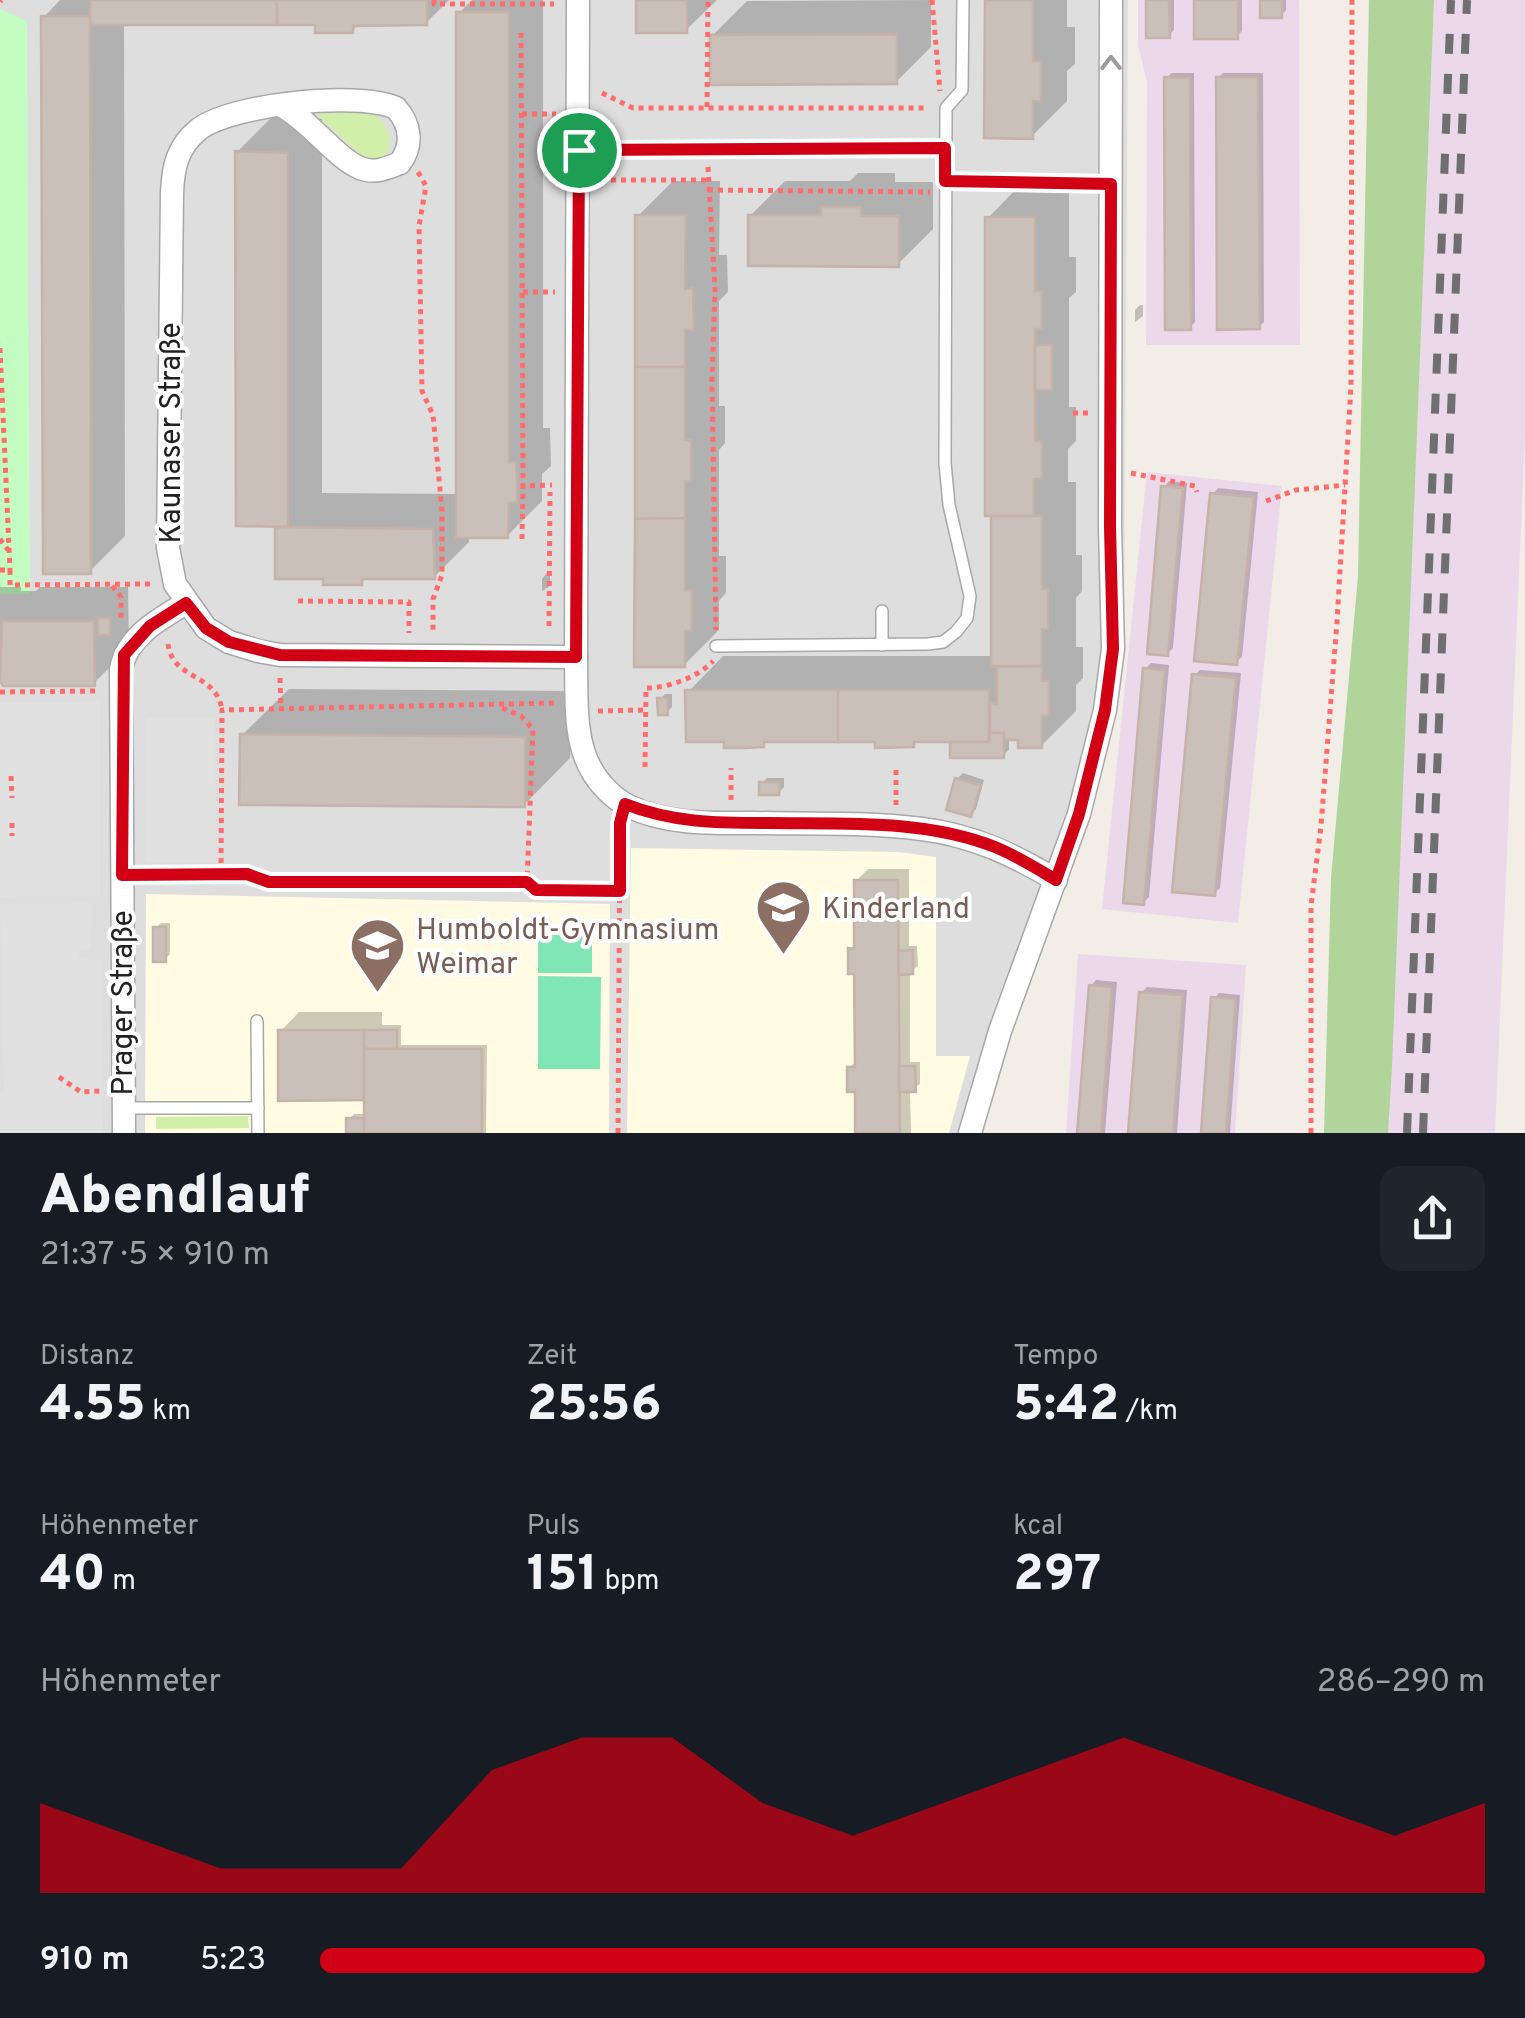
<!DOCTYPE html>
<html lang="de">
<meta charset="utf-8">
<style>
body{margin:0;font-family:Overpass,sans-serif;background:#20242c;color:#f1f3f6;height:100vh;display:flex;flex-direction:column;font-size:38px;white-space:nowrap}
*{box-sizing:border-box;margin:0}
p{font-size:32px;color:#9ea1a6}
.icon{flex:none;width:55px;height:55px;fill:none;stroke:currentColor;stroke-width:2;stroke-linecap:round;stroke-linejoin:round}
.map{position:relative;height:1133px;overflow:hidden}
.details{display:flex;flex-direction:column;background:#171b24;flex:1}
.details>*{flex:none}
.pin{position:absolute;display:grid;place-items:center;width:85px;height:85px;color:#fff;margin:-42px;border:5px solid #fff;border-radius:50%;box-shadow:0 2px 10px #0007}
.round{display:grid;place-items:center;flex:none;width:105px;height:105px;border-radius:20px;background:#20242c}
.summary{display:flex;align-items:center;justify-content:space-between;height:170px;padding:0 40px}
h1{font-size:55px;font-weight:800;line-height:75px}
.metrics{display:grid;grid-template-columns:repeat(3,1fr);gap:15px;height:170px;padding:10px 40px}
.metrics div{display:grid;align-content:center}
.metrics b{font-size:50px;font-weight:800}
.metrics small{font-size:28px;font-weight:400}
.metrics p{font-size:28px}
.chart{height:280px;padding:20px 40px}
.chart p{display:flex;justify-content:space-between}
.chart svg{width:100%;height:180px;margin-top:10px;fill:#d20014;opacity:.7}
ul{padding:0 40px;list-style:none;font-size:32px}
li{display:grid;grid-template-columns:160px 120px 1fr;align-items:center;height:75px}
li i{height:25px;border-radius:12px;background:#d20014}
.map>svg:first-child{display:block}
.residential{fill:#dfdede}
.industrial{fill:#ebd8ea}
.education{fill:#fffce3}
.grass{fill:#d2efaa}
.forest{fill:#b0d499}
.park{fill:#c3fdc2}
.pitch{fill:#80e6b5}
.parking{fill:#e1e1e1}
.shadow{fill:#0003}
.building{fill:#cabfb9;stroke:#c5b2a8;stroke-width:2.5}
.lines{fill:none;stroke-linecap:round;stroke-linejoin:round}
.service-casing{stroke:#a8a8a8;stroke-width:14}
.minor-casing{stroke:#a8a8a8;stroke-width:25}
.path{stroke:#ff6c6b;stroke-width:5;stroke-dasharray:5 5;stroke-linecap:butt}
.service{stroke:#fff;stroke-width:11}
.minor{stroke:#fff;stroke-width:22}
.rail{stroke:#6f6f6f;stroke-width:8;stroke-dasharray:20 20;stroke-linecap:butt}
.oneway{stroke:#9b9b9b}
.route-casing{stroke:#fff;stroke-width:20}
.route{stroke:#d20014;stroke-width:12}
.labels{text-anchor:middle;stroke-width:8;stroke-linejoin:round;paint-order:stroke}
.street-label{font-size:30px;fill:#212121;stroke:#fff}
.education-label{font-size:30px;fill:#785e54;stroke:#fff;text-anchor:start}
</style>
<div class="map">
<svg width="1525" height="1133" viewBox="0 0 1525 1133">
<rect width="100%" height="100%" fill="#f2ede7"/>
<!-- residential -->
<polygon class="residential" points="0,0 1128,0 1124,635 975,1133 0,1133"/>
<!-- industrial -->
<g class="industrial">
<polygon points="1138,0 1299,0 1300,345 1146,345 1147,82 1138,45"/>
<polygon points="1434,0 1525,0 1525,434 1495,1133 1388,1133"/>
<polygon points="1147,472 1282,486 1238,923 1102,909"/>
<polygon points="1078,954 1246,965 1235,1133 1066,1133"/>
</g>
<!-- education -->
<g class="education">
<polygon points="631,848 899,852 936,857 936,1056 970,1056 949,1133 627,1133"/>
<polygon points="146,894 610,904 609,1133 145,1133"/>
</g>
<!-- grass -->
<g class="grass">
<path d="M371,112c18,12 26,32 11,48l-18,-2 -48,-44z"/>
<polygon points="248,1116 249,1128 156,1129 156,1117"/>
</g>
<!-- forest -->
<polygon class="forest" points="1369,0 1434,0 1392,1067 1388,1133 1324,1133 1331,878 1358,576"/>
<!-- park -->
<polygon class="park" points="0,9 27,21 30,594 0,594"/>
<!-- pitch -->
<g class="pitch">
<polygon points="538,930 592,931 592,973 538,973"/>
<polygon points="538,976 601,977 600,1069 538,1069"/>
</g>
<!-- parking -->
<g class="parking">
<polygon points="100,702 100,896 0,897 0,703"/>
<polygon points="215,717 216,863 146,863 146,718"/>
<polygon points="90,903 91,950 80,950 79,959 102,960 103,1133 0,1133 0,1092 4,1091 0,904"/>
</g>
<!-- shadow -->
<g class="shadow">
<polygon points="60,0 449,0 426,23 360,23 352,31 318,22 124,22 125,536 90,571 44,17"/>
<polygon points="472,0 543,0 543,428 550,428 551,466 542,474 542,501 507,536 469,536 469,542 434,577 367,577 361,583 325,577 278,577 278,524 237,152 272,117 322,119 322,493 458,494 459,13"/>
<polygon points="638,0 717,0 686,30"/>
<polygon points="931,0 931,47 896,82 712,36 747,1"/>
<polygon points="988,0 1067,0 1067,27 1075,27 1075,64 1067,71 1067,101 1032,136"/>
<polygon points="1149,0 1174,0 1174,30 1169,35"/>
<polygon points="1196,0 1242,0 1242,31 1237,36"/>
<polygon points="1262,0 1286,0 1286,10 1281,16"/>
<polygon points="1172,73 1194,73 1195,322 1190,327 1166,78"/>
<polygon points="1223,73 1263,73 1264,322 1259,327 1218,78"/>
<polygon points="858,173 895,173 895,182 933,182 933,229 898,264 750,216 785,181 850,181"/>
<polygon points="673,181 720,181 719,255 727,255 728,292 719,301 719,406 725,406 725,443 719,450 719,556 726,556 726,593 719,601 719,630 684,665 638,216"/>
<polygon points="1022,183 1069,183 1069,257 1076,257 1076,292 1069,298 1069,407 1076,407 1076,441 1068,449 1068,482 1076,482 1076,555 1082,555 1082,591 1076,598 1076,647 1083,647 1083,678 1076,685 1076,711 1041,746 1021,737 1009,737 1009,750 1003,755 956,739 919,739 913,745 877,739 768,740 763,745 688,692 723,656 993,656 988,218"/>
<polygon points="1140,305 1143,305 1143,316 1135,322 1135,310"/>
<polygon points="1169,481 1187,483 1173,648 1167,654 1164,487"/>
<polygon points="1218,488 1258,492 1242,657 1236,662 1213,494"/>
<polygon points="547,573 550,573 550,586 542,591 542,579"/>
<polygon points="0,587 21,587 21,591 36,591 40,587 128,587 129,648 94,683 0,679"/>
<polygon points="1151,663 1169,665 1149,897 1143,903 1145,669"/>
<polygon points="1200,670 1241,673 1220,888 1214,893 1195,675"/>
<polygon points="289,689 570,691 570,758 524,805 242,735"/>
<polygon points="665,694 672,694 672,707 667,712 660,699"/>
<polygon points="963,773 984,780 976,809 970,814 957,779"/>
<polygon points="767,778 784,778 784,787 778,793 762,783"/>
<polygon points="868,869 909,869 909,946 917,946 918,966 910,972 910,1062 920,1062 920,1084 910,1090 911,1133 858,1133 857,1090 849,1068 857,1060 857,971 850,950 857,943 856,881"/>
<polygon points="161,923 170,923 170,954 165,959 156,928"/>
<polygon points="1096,980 1117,982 1105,1133 1080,1133 1091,986"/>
<polygon points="1147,987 1187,990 1177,1133 1131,1133 1141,993"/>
<polygon points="1219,993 1240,995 1230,1133 1203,1133 1214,999"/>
<polygon points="299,1012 382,1012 382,1025 401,1025 401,1045 487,1045 486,1133 349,1133 349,1119 354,1114 367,1114 367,1098 281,1031"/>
</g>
<!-- building -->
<g class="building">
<rect x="90" y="0" width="187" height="25"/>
<polygon points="277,0 427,0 427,25 353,26 353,33 315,33 315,25 277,25"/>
<rect x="636" y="0" width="51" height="33"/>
<polygon points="985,0 1033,0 1033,61 1041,61 1041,102 1033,101 1033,139 984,138"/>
<polygon points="1146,0 1169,0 1170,38 1146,38"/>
<rect x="1194" y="0" width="44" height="39"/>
<rect x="1260" y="0" width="22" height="18"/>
<polygon points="456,12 509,12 509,462 516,462 517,481 517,503 509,503 508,538 456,538"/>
<polygon points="41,16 90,16 91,574 43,574"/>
<polygon points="897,34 897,84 710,85 710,35"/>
<polygon points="1164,77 1190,78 1191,330 1165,330"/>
<polygon points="1216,77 1258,77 1260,329 1217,330"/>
<polygon points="235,151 288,153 288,527 236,526"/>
<polygon points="821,207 861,207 861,216 899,216 899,267 748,266 748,215 821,215"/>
<polygon points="635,215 686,215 685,289 693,288 694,330 685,330 685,367 635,367"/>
<polygon points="985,217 1035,217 1035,291 1042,291 1042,329 1035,329 1035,441 1042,441 1042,479 1034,479 1034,516 985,516"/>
<rect x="1035" y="345" width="17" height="45"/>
<polygon points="635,367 685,367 685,440 691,440 691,481 685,481 685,518 635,519"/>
<polygon points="1161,486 1183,488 1168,656 1147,654"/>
<polygon points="1210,493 1254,497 1237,665 1194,661"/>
<polygon points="991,516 1042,516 1042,589 1048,589 1048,629 1042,629 1042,666 991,666"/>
<polygon points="685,518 685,590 692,590 692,631 685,631 685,667 634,667 635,519"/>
<polygon points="275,527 433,529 435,579 362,579 362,585 323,585 323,579 275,579"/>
<rect x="98" y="618" width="12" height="17"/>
<polygon points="2,621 94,621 95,686 3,686 0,681"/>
<polygon points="1042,666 1042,681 1049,681 1049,715 1042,716 1042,748 1018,748 1018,740 1004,740 1004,733 990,733 990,703 997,704 997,667"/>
<polygon points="1143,668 1165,670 1144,905 1123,903"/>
<polygon points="1192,674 1236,678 1215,896 1172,892"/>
<polygon points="685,690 838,690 838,742 764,742 764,747 746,748 724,748 724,742 686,742"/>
<polygon points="838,690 989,690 989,742 914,742 914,747 875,748 875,742 838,742"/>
<polygon points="657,698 667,698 668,715 658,715"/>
<polygon points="990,733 1004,733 1004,758 950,758 950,742 989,742"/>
<polygon points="240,734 525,737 525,807 239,805"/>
<polygon points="955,778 981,785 971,817 946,810"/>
<polygon points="759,782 780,782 779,795 759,795"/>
<polygon points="854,880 898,880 900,1133 855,1133 855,1092 847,1092 847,1067 855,1067 854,974 848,974 848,948 854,949"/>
<rect x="153" y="927" width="13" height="35"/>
<polygon points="913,950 913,974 899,975 898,951"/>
<polygon points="1089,985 1112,987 1101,1133 1077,1133"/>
<polygon points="1139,992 1183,995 1173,1133 1128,1133"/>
<polygon points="1211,997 1236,999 1226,1133 1201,1133"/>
<polygon points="278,1030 364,1030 364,1100 278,1101"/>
<rect x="364" y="1030" width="33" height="19"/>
<rect x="364" y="1049" width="118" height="84"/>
<polygon points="899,1066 915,1066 916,1092 899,1092"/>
<rect x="346" y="1118" width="18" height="15"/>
</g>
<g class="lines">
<defs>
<g id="service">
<polyline points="579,149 945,148"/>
<polyline points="882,645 882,611"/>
<polyline points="716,646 928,644 943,642 956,632 967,618 970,596 949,505 945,463 946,108 962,90 963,0"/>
<polyline points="257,1021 258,1133"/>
<polyline points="123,1108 258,1108"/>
</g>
<g id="minor">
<path d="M578,0l-2,657c1,35 -3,81 15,112 8,15 22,29 37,37 40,19 84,17 127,17 56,1 112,-1 167,6 50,6 92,26 134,51"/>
<path d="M282,106c28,15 54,52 78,62 14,6 28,0 40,-5 13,-18 11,-38 -4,-55 -38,-17 -166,-4 -198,22 -21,17 -25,38 -26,63l-4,355 7,36 31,44 23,14 29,9 22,4 296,2"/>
<path d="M124,1133l-3,-464c6,-33 39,-50 65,-66"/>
<polyline points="970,1133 1000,1031 1079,814 1105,710 1113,649 1110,527 1111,0"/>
</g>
</defs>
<!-- service casing -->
<use href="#service" class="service-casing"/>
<!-- minor casing -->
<use href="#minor" class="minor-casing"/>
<!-- path -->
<g class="path">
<polyline points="434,0 434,4 554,4"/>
<polyline points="932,0 940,91"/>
<polyline points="0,2 1,0"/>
<polyline points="521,33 523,486"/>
<polyline points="602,93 633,108 927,108"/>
<polyline points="707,107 708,0"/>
<polyline points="522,114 556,114"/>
<polyline points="708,167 715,289 712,379 716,630"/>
<polyline points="418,172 426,186 419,226 422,391 433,415 442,511 442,575 433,599 433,634"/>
<polyline points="601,180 708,180"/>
<polyline points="964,182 1088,184"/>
<polyline points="708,190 930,192"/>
<polyline points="523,292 555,292"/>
<polyline points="0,348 10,570"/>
<polyline points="1073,413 1090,413"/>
<polyline points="1131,473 1195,486 1197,492"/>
<polyline points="1266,501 1296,490 1345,485"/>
<polyline points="0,539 8,550"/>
<polyline points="522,539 523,486 552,485"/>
<polyline points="0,570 10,570 10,585 152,584"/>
<polyline points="112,586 121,597 121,621"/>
<polyline points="298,601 409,602 409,633"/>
<polyline points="549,626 550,492"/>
<path d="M168,644c5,37 48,28 54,66"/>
<polyline points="280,678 281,710"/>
<polyline points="0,692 98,691"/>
<polyline points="502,708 521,716 533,729 527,882 536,890 620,891"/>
<polyline points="598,711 645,710"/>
<path d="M645,767l1,-79c22,0 53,-11 67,-27"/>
<polyline points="11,776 12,798"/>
<polyline points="731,800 731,768"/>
<polyline points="896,805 896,768"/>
<polyline points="12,823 12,836"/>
<polyline points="221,873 222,710 556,703"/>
<polyline points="145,874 247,874 269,882 527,882"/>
<polyline points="59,1077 81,1092 102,1091"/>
<polyline points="618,1133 620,826"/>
<polyline points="1311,1133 1311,906 1321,826 1337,622 1351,386 1352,0"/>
</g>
<!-- service -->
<use href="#service" class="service"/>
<!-- minor -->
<use href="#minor" class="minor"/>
<!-- rail -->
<g class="rail">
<polyline points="1407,1133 1451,0"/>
<polyline points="1423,1133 1467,0"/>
</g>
</g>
<!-- one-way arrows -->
<defs><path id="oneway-chevron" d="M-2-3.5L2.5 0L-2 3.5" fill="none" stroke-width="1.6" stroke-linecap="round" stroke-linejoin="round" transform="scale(2.5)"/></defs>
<use class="oneway" href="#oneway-chevron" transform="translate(1111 63) rotate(-90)"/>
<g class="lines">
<defs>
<path id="route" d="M945,148v33l166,3 -1,343 3,122 -8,61 -26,104 -23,66c-20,-12 -39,-24 -61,-33 -71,-28 -152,-23 -227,-24 -50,0 -95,0 -143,-19l-5,19v68l-84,-1 -9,-8h-258l-22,-8 -125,1 2,-220 26,-29 36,-23 20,25 23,14 51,13 296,2 3,-507z"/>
</defs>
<!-- route casing -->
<use href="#route" class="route-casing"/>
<!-- route -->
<use href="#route" class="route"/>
</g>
<!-- icons -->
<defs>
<symbol id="school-pin" viewBox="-11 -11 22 30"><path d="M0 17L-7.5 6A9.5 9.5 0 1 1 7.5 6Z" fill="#8d6e63" stroke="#fff"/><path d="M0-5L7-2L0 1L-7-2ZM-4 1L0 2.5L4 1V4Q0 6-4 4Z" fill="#fff"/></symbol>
</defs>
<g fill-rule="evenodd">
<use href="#school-pin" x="752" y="876" width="63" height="86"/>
<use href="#school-pin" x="346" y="914" width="63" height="86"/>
</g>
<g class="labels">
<!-- street labels -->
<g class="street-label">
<text transform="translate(170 433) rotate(-90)" y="10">Kaunaser Straße</text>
<text transform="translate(122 1003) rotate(-90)" y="10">Prager Straße</text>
</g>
<!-- education labels -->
<g class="education-label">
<text x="822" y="918">Kinderland</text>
<text x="416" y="939">Humboldt-Gymnasium<tspan x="416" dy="34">Weimar</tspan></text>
</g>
</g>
</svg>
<div class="pin" style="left:579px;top:150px;background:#1e9e55"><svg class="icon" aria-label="arrive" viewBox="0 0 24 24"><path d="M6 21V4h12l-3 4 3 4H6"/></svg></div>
</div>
<section class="details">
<div class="summary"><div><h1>Abendlauf</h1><p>21:37 · 5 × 910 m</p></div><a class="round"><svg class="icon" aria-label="share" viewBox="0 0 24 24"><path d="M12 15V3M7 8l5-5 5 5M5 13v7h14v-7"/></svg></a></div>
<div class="metrics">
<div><p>Distanz</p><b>4.55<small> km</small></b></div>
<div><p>Zeit</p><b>25:56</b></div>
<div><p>Tempo</p><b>5:42<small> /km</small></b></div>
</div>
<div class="metrics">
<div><p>Höhenmeter</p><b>40<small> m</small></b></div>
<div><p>Puls</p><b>151<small> bpm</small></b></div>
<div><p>kcal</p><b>297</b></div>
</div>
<div class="chart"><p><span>Höhenmeter</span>286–290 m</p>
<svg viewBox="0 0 160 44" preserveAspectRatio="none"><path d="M0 44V22L10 30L20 38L30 38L40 38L50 14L60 6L70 6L80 22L90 30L100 22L110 14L120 6L130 14L140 22L150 30L160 22V44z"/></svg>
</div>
<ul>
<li><b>910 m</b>5:23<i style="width:100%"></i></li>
</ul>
</section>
